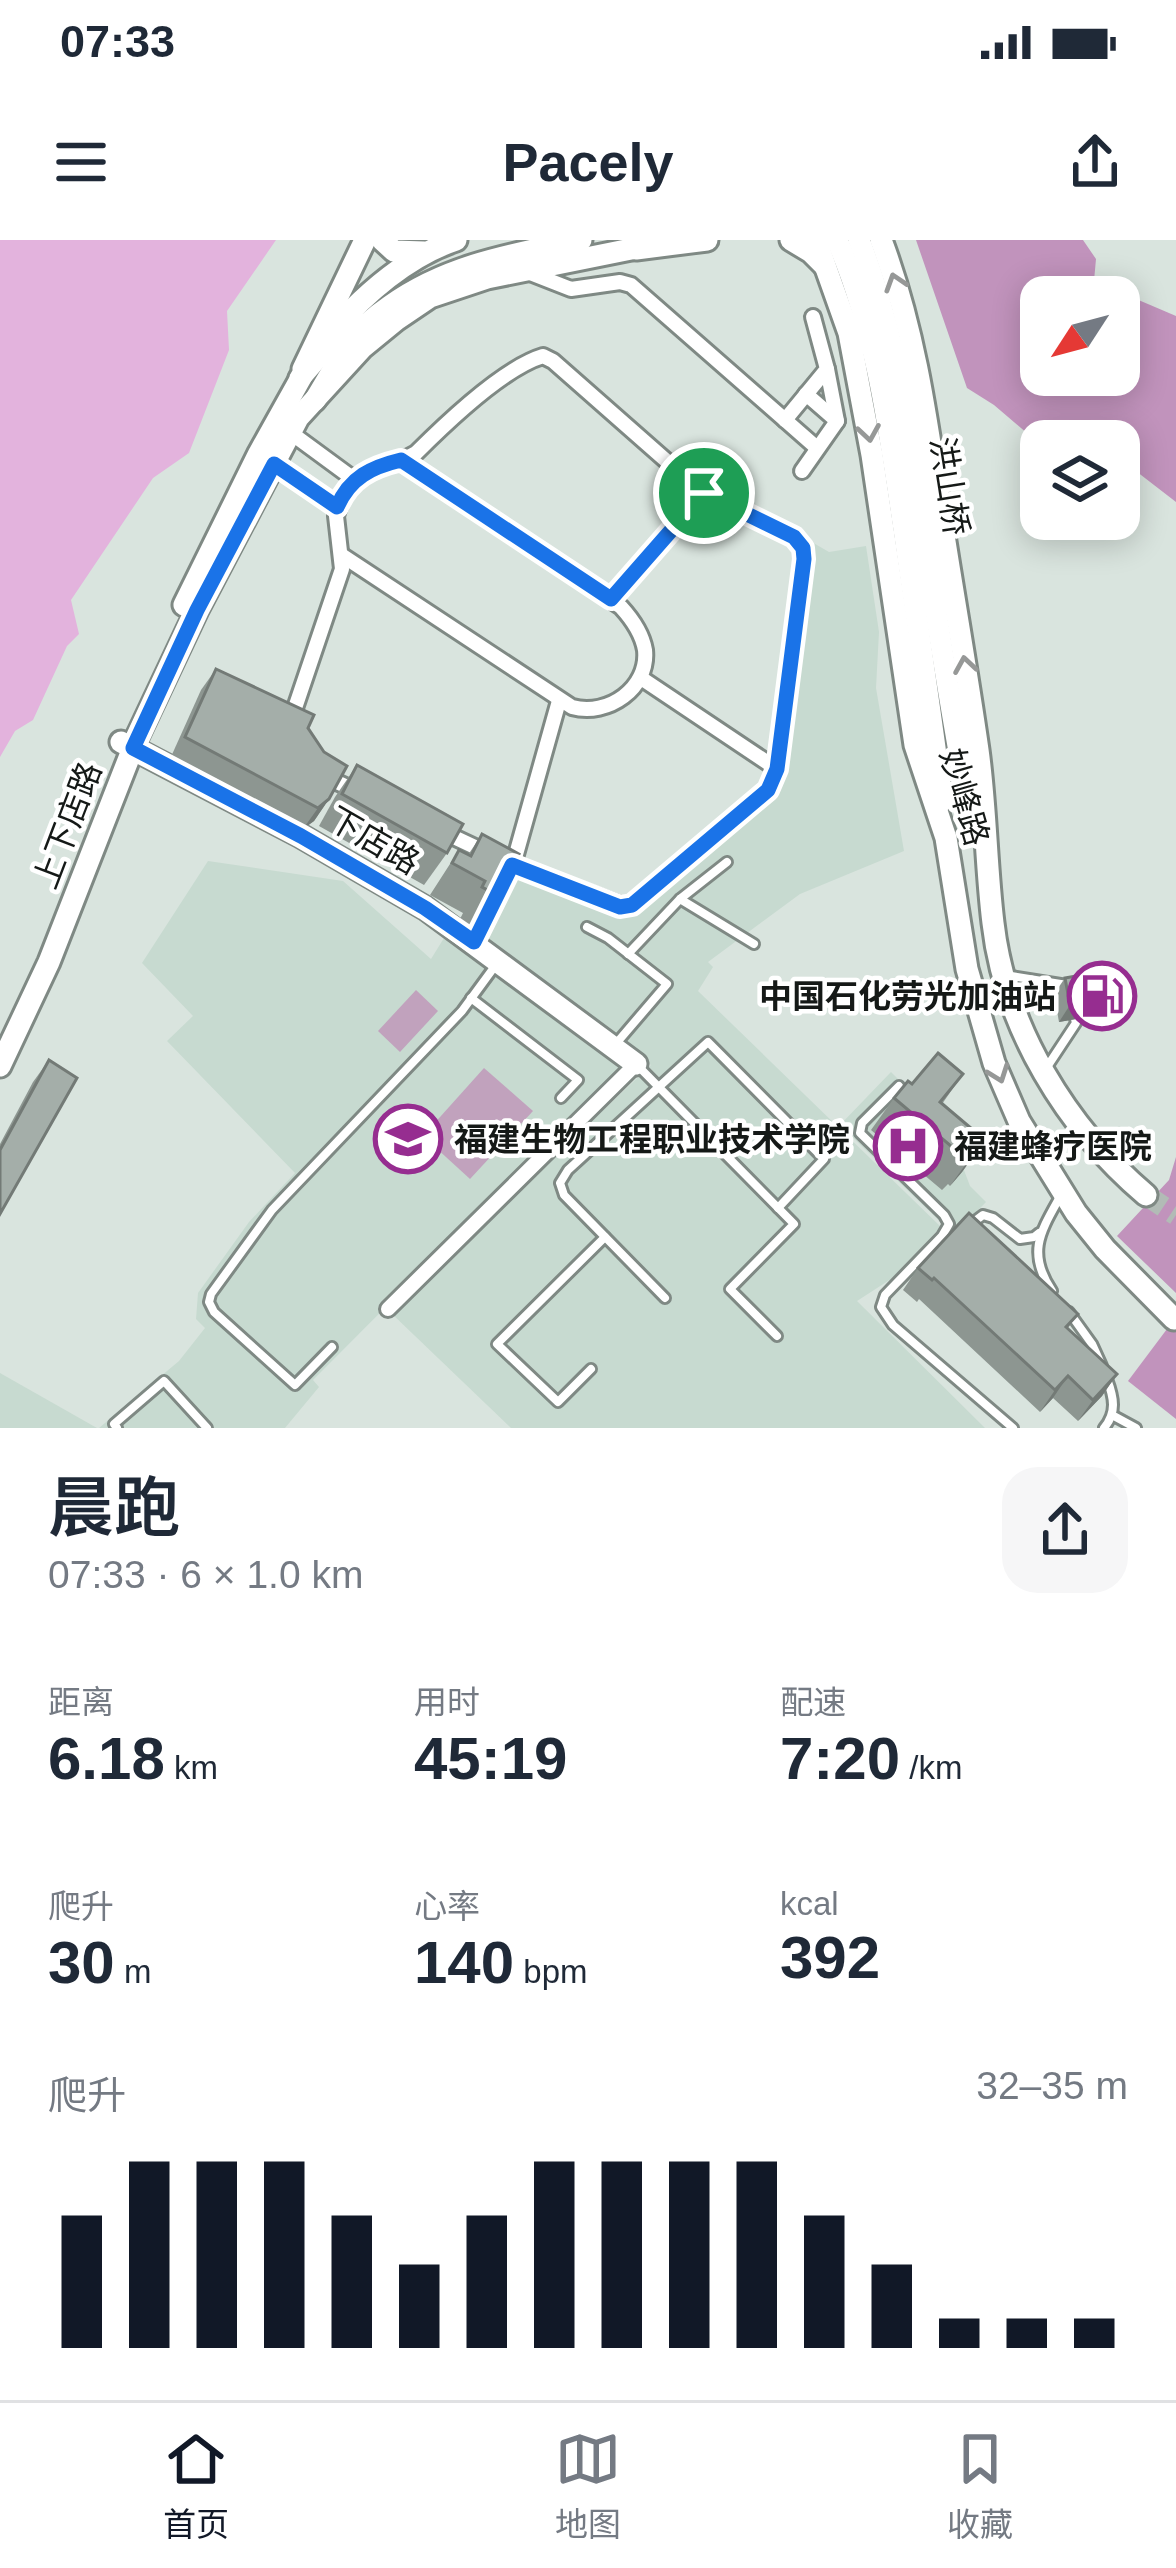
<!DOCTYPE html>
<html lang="zh">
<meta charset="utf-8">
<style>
body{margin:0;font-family:Arial,"Noto Sans SC",sans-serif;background:#f6f6f7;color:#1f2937;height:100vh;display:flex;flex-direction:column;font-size:45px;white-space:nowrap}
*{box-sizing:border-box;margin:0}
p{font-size:39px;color:#747a83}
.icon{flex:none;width:66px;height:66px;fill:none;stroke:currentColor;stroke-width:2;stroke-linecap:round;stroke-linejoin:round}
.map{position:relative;height:1188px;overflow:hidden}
.side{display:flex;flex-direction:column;background:#fff;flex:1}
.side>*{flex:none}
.needle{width:78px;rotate:234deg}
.buttons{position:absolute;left:1020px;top:36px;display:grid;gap:24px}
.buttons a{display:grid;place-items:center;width:120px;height:120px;border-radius:24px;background:#fff;box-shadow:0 6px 30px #0003;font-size:60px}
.pin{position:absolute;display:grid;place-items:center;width:102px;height:102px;color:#fff;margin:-51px;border:6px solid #fff;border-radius:50%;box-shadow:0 3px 12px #0007}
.round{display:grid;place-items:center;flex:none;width:126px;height:126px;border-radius:36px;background:#f6f6f7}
.headline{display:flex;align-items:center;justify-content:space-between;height:204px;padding:0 48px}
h1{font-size:66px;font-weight:600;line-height:90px}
.figures{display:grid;grid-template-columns:repeat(3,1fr);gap:18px;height:204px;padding:12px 48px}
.figures div{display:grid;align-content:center}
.figures b{font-size:60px;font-weight:600}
.figures small{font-size:33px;font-weight:400}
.figures p{font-size:33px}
.chart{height:336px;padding:24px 48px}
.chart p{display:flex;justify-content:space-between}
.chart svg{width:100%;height:216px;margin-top:12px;stroke:#111827;stroke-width:6}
.status{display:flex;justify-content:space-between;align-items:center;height:84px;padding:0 60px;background:#fff;direction:ltr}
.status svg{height:33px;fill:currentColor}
header{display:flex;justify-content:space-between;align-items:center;height:156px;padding:0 48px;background:#fff;font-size:54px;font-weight:600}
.tabs{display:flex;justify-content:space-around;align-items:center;height:168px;border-top:3px solid #e0e1e3;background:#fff;font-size:33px;color:#747a83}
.tabs a{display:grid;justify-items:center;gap:6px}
.tabs .active{color:#111827}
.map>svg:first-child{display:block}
.built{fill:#c7dad0}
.green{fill:#c1a2bd}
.forest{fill:#c193bc;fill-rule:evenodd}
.water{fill:#e3b3dd}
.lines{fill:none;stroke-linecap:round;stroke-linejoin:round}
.primary-tunnel{stroke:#b2bbb6;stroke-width:21;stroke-dasharray:21 10;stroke-linecap:butt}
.lane-casing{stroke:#7f8984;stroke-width:14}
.street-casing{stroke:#7f8984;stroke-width:20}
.secondary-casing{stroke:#7f8984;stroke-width:27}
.primary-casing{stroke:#7f8984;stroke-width:27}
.lane{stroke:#fff;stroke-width:8}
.street{stroke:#fff;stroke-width:14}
.secondary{stroke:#fff;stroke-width:21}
.primary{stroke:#fff;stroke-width:21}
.wall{fill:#8d9691}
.shaded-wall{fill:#737a76}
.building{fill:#a4aea9;stroke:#737a76;stroke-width:3}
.oneway{stroke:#969897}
.route-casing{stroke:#fff;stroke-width:24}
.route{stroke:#1a73e8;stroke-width:15}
.labels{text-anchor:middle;stroke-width:9;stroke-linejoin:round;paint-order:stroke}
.street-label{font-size:33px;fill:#151917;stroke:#fff}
.poi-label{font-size:33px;font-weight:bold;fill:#151917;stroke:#fff;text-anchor:start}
</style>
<div class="status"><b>07:33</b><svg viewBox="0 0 49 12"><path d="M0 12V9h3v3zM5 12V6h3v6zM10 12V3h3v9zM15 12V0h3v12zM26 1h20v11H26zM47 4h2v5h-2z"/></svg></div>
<header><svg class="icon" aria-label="menu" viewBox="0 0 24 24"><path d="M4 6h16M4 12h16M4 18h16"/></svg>Pacely<svg class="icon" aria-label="share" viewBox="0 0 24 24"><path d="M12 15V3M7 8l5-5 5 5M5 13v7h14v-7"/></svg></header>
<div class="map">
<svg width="1176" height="1188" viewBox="0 0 1176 1188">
<rect width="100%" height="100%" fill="#d9e4de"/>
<!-- built -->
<g class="built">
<polygon points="810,301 829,312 866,306 879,392 876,448 904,611 800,654 708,722 713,727 698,751 941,987 891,1039 857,1061 985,1188 511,1188 390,1072 651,825 482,699 514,634 631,673 782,546 801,428"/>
<polygon points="208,621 343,641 431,719 444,698 623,829 313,1140 319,1147 285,1188 99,1188 179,1121 205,1088 196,1079 198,1053 249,982 295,933 167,801 193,776 142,723"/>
<polygon points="891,832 908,849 919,837 951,870 946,896 959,917 970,946 986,962 954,995 840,885"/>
<polygon points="0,1133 97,1188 0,1188"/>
</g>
<!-- green -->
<g class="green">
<polygon points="416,750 438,771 400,812 378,791"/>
<polygon points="484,828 533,871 470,939 423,896"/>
</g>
<!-- forest -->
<g class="forest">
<path d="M916,0h167l13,19 -2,22 82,35v186l-57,-44v-17h-22l-22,-17 -13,17h-21v4l-47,-40 -27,-17zM1041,57h78v78h-78z"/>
<polygon points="1176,917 1176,1053 1117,996 1169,940"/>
<polygon points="1176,1077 1176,1179 1128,1141"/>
</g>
<!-- water -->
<polygon class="water" points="0,0 276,0 227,71 229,110 189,213 153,238 71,360 79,394 67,406 33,480 15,491 0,517"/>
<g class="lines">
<!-- primary-tunnel -->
<polyline class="primary-tunnel" points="1146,955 1176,975"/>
<defs>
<g id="lane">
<polyline points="680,659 754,704"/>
<polyline points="587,687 608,698 667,744 614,806"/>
<polyline points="628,714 680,659 727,622"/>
<polyline points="1005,735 1067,745"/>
<polyline points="471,758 578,840 561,858"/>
<polyline points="637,825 794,984 730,1049 777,1096"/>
<polyline points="1045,830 1076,783 1073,770"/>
<polyline points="899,846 862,883 860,893 944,975 949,984 942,996 885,1055 881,1067 893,1085 1013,1188"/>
<polyline points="971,984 983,975 993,978 1020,999 1034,997 1039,993"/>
<path d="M1052,1051c-26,-39 -11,-60 9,-96"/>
<polyline points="665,1058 564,955 560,943 568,930 708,802 824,919 778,968"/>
<polyline points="1069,1072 1092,1104 1102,1126"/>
<polyline points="332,1107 295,1145 214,1072 209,1062 211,1054 272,970 462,771 495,726"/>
<polyline points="591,1129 558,1162 497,1104 605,997"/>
<polyline points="1112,1175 1136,1188"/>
<polyline points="117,1188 114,1184 164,1141 207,1188"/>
<path d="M1104,1188c13,-16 10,-30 3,-49"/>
</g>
<g id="street">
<polyline points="525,31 571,49 620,42 631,45 817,208"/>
<path d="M543,116l10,5 142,125 99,51 10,15 -27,217 -9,21 -131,112 -11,5 -113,-42 -189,-89c-18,-12 -30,-47 -29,-68l47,-139 -6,-53 6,-19 13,-17 18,-12 28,-7 15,-8c30,-30 87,-85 127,-97z"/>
<polyline points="827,129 837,181"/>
<polyline points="785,180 827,129 813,77"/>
<polyline points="287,190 355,240"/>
<polyline points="268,220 337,267"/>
<polyline points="802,231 837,181 806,154"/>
<path d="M343,316l229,151c36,10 77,-19 73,-57 -3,-17 -13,-31 -24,-43l-220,-146"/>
<polyline points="611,359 704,253"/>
<polyline points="641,438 777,529"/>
<polyline points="474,702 513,625 559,461"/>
<polyline points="388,1069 636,824"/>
</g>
<g id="secondary">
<polyline points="382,0 394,11 424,12"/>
<path d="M332,91c33,-37 76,-75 124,-91"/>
<polyline points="303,129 365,0"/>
<polyline points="184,365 259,213 307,127"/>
<polyline points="121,502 301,596 425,668 636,824"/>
<polyline points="0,826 49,722 138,495 197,370 298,178 363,107 396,80 430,57 487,38 651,5"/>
</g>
<g id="primary">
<polyline points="791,0 811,12 824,25"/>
<polyline points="816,0 849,93 872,215 915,505 946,598 967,729 994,823 1019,881 1076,973 1105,1009 1174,1079"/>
<path d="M837,0c41,94 53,196 68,296 12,88 26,177 37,265"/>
<path d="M859,0c39,100 52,207 68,313 14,94 29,187 47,280"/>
<path d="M881,0c34,90 46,182 60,276 12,78 26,156 37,234 8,58 8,116 15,173 12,105 74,205 153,272"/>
<polyline points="636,9 707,0"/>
<polyline points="300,138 332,101 355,81"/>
<path d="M315,160c13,-21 25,-44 40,-63 9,-12 22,-22 35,-31 57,-41 123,-52 191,-66"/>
</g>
</defs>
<!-- lane casing -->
<use href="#lane" class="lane-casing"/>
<!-- street casing -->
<use href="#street" class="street-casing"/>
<!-- secondary casing -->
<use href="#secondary" class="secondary-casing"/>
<!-- primary casing -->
<use href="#primary" class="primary-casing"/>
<!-- lane -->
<use href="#lane" class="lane"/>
<!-- street -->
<use href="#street" class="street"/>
<!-- secondary -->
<use href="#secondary" class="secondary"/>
<!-- primary -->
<use href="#primary" class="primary"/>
</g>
<!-- wall -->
<g class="wall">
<polygon points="216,429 329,559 314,581 303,589 170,519 201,450"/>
<polygon points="357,525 447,613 424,645 319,586 335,557"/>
<polygon points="482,594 497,655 475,687 460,679 463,673 430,655 459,610 468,615"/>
<polygon points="1065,738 1104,760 1093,776 1059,782 1054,754"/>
<polygon points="49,820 0,974 0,904 33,842"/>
<polygon points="963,834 942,864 985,900 962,932 950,946 948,944 942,950 871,890 894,858 912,844"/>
<polygon points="918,1028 1078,1074 1068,1088 1117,1134 1102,1156 1078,1181 1053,1158 1040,1172 919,1059 917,1062 903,1050"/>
</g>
<!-- shaded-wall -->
<g class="shaded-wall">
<polygon points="329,559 314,581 303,589 318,568"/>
<polygon points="1104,760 1093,776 1059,782 1070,765"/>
<polygon points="985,900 962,932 950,946 973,914"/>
<polygon points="1117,1134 1102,1156 1078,1181 1093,1160"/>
<polygon points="1068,1136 1053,1158 1040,1172 1055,1150"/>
</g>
<!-- building -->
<g class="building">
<polygon points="216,429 314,475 308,488 324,512 347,526 329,559 318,568 185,497"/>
<polygon points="357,525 463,584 447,613 342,554"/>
<polygon points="482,594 519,614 497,655 482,647 485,641 452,623 459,610 471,616"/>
<polygon points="1099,732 1104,760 1070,765 1065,738"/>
<polygon points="938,813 963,834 940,862 985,900 973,914 970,912 965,918 894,858 908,841 912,844"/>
<polygon points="49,820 77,838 0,974 0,910"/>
<polygon points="969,973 1078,1074 1066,1087 1117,1134 1093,1160 1068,1136 1055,1150 934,1038 932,1040 918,1028"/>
</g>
<!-- one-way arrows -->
<defs><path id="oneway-chevron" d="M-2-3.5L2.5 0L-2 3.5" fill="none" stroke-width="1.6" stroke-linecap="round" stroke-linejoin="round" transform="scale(3)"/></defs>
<g class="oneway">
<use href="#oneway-chevron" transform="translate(895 42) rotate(-108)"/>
<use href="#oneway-chevron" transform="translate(869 193) rotate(81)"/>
<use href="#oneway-chevron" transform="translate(965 425) rotate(-99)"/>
<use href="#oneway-chevron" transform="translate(999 834) rotate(70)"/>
</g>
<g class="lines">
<defs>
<path id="route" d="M401,220l210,139 93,-106 90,44 9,11 1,11 -27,210 -9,21 -136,115 -12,2 -108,-42 -38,77 -49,-34 -124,-72 -168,-88 64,-138 77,-146 63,43c13,-30 35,-40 64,-47z"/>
</defs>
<!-- route casing -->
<use href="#route" class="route-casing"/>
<!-- route -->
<use href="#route" class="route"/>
</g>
<!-- icons -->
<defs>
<symbol id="fuel-ring" viewBox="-11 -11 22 22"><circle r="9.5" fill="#fff" stroke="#962d90" stroke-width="1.5"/><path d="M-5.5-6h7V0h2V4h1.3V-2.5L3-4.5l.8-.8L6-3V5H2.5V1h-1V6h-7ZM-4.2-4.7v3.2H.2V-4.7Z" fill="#962d90"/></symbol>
<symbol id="university-ring" viewBox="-11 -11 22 22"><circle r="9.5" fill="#fff" stroke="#962d90" stroke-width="1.5"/><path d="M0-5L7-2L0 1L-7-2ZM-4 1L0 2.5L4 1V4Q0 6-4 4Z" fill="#962d90"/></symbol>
<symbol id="hospital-ring" viewBox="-11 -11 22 22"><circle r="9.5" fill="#fff" stroke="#962d90" stroke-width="1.5"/><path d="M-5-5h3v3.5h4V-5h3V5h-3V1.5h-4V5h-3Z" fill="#962d90"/></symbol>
</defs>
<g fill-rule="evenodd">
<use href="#fuel-ring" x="1064" y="718" width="76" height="76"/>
<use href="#university-ring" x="370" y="861" width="76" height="76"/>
<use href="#hospital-ring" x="870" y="868" width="76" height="76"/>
</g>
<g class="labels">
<!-- street labels -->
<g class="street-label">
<text transform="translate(950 246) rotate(81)" y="12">洪山桥</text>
<text transform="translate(965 557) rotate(74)" y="12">妙峰路</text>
<text transform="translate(67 585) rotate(-69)" y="12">上下店路</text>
<text transform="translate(374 600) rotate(30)" y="12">下店路</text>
</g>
<!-- poi labels -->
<g class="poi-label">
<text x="1056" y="768" text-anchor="end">中国石化劳光加油站</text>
<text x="454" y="911">福建生物工程职业技术学院</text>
<text x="954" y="918">福建蜂疗医院</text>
</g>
</g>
</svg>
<div class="buttons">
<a><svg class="needle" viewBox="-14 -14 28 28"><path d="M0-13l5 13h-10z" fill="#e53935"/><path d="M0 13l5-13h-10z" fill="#747a83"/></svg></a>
<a><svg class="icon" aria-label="layers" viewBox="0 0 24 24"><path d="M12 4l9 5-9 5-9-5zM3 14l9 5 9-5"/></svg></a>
</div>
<div class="pin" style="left:704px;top:253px;background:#1e9e55"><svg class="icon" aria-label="arrive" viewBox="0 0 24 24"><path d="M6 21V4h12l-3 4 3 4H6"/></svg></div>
</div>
<section class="side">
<div class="headline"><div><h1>晨跑</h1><p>07:33 · 6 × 1.0 km</p></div><a class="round"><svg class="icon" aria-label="share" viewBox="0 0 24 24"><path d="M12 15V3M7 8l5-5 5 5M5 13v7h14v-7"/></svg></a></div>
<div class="figures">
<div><p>距离</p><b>6.18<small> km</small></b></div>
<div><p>用时</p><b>45:19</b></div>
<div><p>配速</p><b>7:20<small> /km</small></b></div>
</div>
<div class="figures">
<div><p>爬升</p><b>30<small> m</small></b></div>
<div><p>心率</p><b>140<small> bpm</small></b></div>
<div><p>kcal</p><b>392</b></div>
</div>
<div class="chart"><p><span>爬升</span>32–35 m</p>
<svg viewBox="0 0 160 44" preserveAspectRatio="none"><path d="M5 44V17M15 44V6M25 44V6M35 44V6M45 44V17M55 44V27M65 44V17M75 44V6M85 44V6M95 44V6M105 44V6M115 44V17M125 44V27M135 44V38M145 44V38M155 44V38"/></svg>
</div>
</section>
<nav class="tabs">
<a class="active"><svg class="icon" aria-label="home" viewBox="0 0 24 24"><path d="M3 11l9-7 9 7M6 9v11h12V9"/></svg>首页</a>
<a><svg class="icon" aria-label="map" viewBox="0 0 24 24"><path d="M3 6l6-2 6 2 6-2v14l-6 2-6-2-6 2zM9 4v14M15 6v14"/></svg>地图</a>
<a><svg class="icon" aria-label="saved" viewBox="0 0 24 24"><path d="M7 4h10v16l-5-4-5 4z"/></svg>收藏</a>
</nav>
